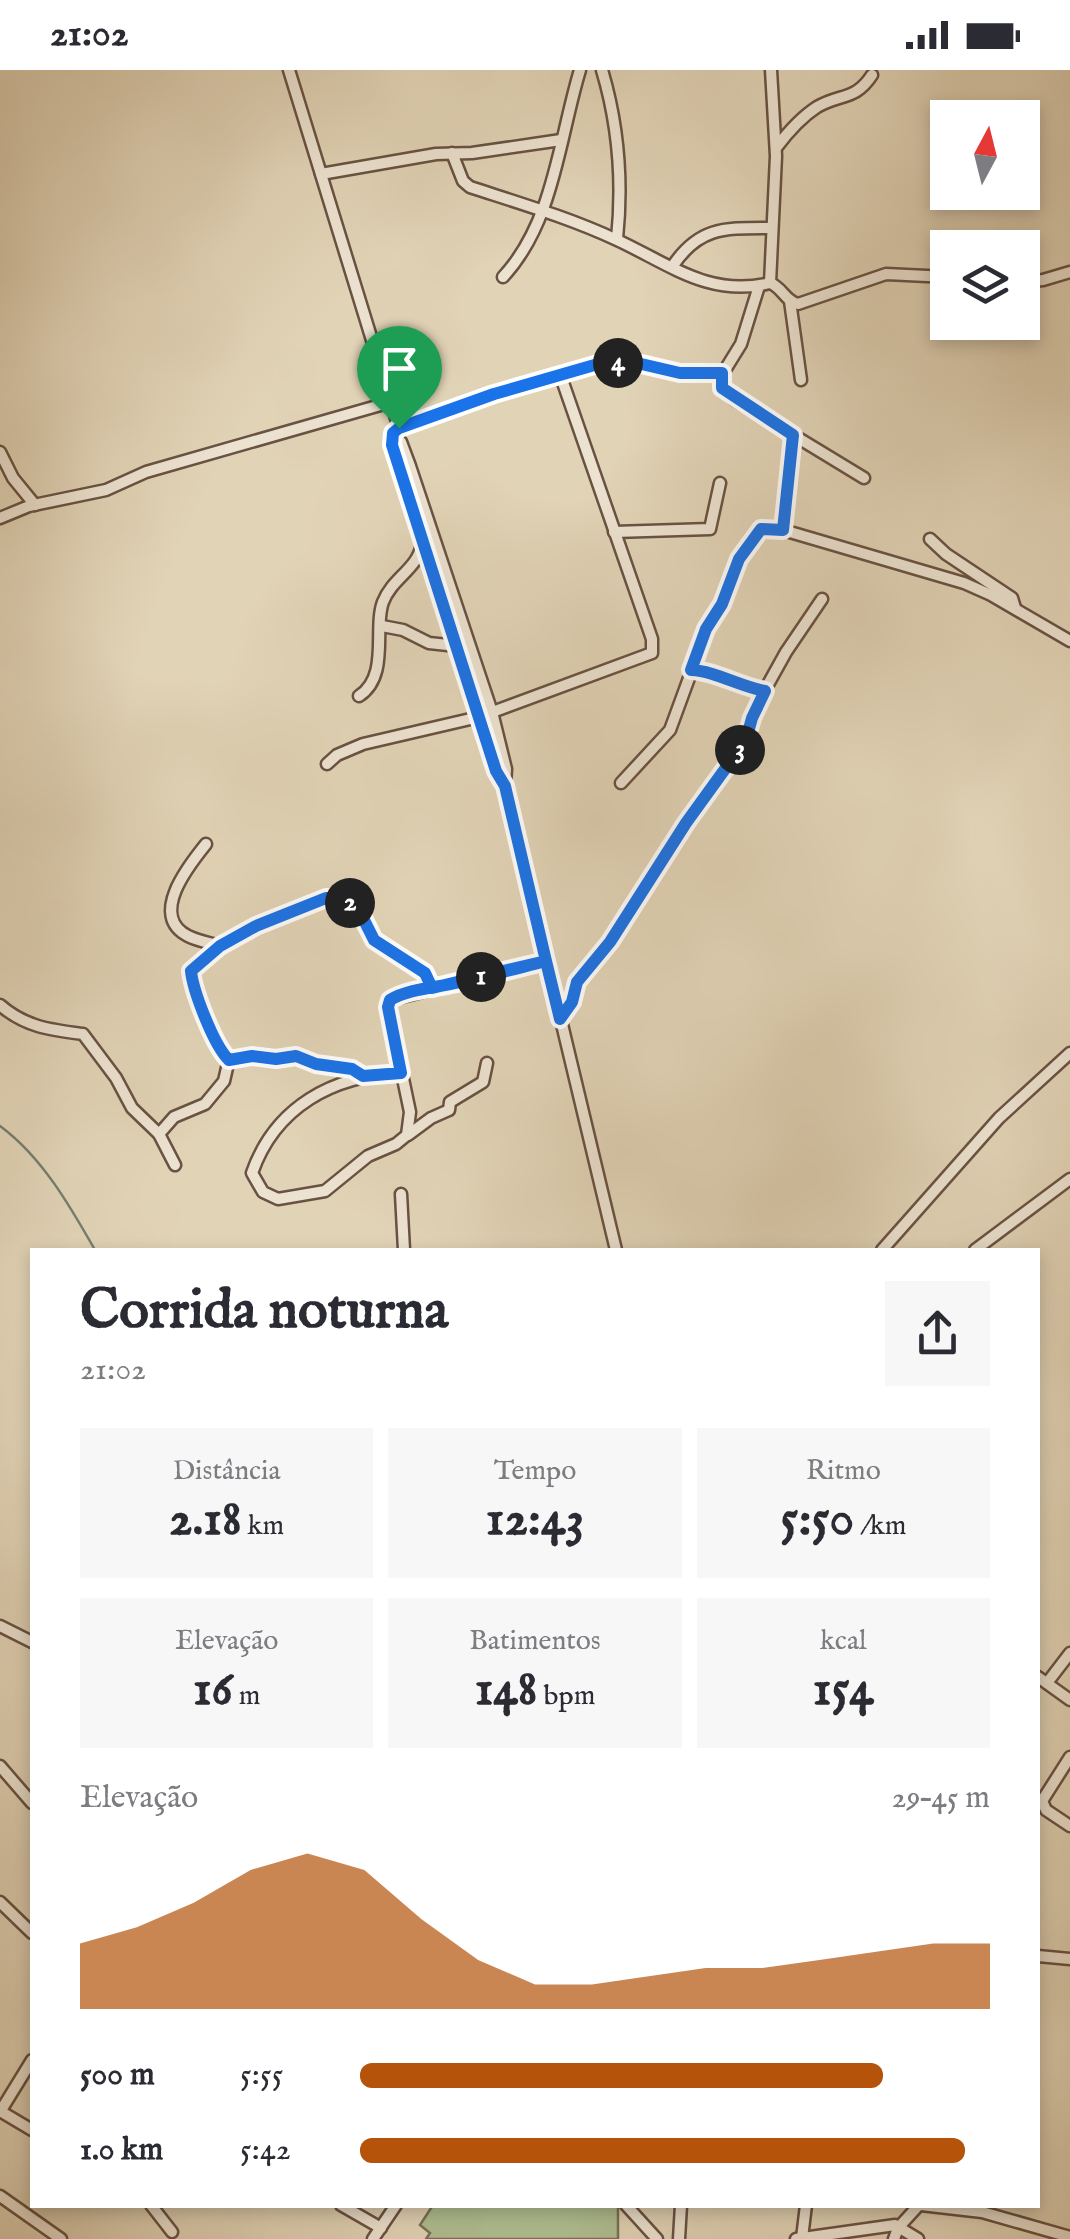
<!DOCTYPE html>
<html lang="pt">
<meta charset="utf-8">
<style>
body{margin:0;font-family:"IM FELL English",serif;background:#f7f7f7;color:#2b2b33;height:100vh;display:flex;flex-direction:column;font-size:38px;white-space:nowrap}
*{box-sizing:border-box;margin:0}
p{font-size:32px;color:#7c7c81}
.icon{flex:none;width:55px;height:55px;fill:none;stroke:currentColor;stroke-width:2;stroke-linecap:round;stroke-linejoin:round}
.map{position:relative;flex:1;overflow:hidden}
.panel{position:absolute;left:30px;top:1178px;width:1010px;height:960px;display:flex;flex-direction:column;background:#fff;border-radius:0px;box-shadow:0 5px 15px #0003}
.panel>*{flex:none}
.needle{width:65px;rotate:7deg}
.controls{position:absolute;left:930px;top:30px;display:grid;gap:20px}
.controls a{display:grid;place-items:center;width:110px;height:110px;border-radius:0px;background:#fff;box-shadow:0 5px 15px #0003;font-size:50px}
.pin{position:absolute;display:grid;place-items:center;width:85px;height:85px;color:#fff;margin:-102px -42px;border-radius:50% 50% 50% 0;rotate:-45deg;box-shadow:0 0 10px #0007}
.pin .icon{rotate:45deg}
.km{position:absolute;width:50px;height:50px;margin:-25px;border-radius:50%;background:#222;color:#fff;font-size:28px;line-height:50px;text-align:center}
.round{display:grid;place-items:center;flex:none;width:105px;height:105px;border-radius:0px;background:#f7f7f7}
.head{display:flex;align-items:center;justify-content:space-between;height:170px;padding:0 50px}
h1{font-size:55px;font-weight:700;line-height:75px}
.stats{display:grid;grid-template-columns:repeat(3,1fr);gap:15px;height:170px;padding:10px 50px}
.stats div{display:grid;align-content:center;border-radius:0px;background:#f7f7f7;text-align:center}
.stats b{font-size:50px;font-weight:700}
.stats small{font-size:28px;font-weight:400}
.stats p{font-size:28px}
.chart{height:280px;padding:20px 50px}
.chart p{display:flex;justify-content:space-between}
.chart svg{width:100%;height:180px;margin-top:10px;fill:#b45309;opacity:.7}
ul{padding:0 50px;list-style:none;font-size:32px}
li{display:grid;grid-template-columns:160px 120px 1fr;align-items:center;height:75px}
li i{height:25px;border-radius:12px;background:#b45309}
.status{display:flex;justify-content:space-between;align-items:center;height:70px;padding:0 50px;background:#fff;direction:ltr}
.status svg{height:28px;fill:currentColor}
.map>svg:first-child{display:block}
.green{fill:#aebe91;stroke:#787257;stroke-width:2.5}
.lines{fill:none;stroke-linecap:round;stroke-linejoin:round}
.stream{stroke:#737f70;stroke-width:2.5}
.minor-casing{stroke:#695243;stroke-width:15}
.minor{stroke:#ece2d0;stroke-width:10}
.route-casing{stroke:#fff;stroke-width:20}
.route{stroke:#1a73e8;stroke-width:12}
</style>
<div class="status"><b>21:02</b><svg viewBox="0 0 49 12"><path d="M0 12V9h3v3zM5 12V6h3v6zM10 12V3h3v9zM15 12V0h3v12zM26 1h20v11H26zM47 4h2v5h-2z"/></svg></div>
<div class="map">
<svg width="1070" height="2169" viewBox="0 0 1070 2169">
<rect width="100%" height="100%" fill="#e1d3b6"/>
<filter id="stains"><feTurbulence type="fractalNoise" baseFrequency=".002" numOctaves="4"/><feColorMatrix values="0 0 0 0 .2 0 0 0 0 .09 0 0 0 0 .02 0 0 0 .5 -.17"/></filter>
<radialGradient id="worn" r=".72"><stop offset=".6" stop-color="#630" stop-opacity="0"/><stop offset="1" stop-color="#630" stop-opacity=".3"/></radialGradient>
<!-- green -->
<polygon class="green" points="433,2135 618,2135 618,2169 426,2169 430,2163 420,2155"/>
<g class="lines">
<!-- stream -->
<path class="stream" d="M0,1056c42,31 70,80 95,124"/>
<defs>
<g id="minor">
<polyline points="289,0 399,358 393,363 392,375 496,701 505,716 616,1180"/>
<path d="M602,0c17,57 21,111 15,169"/>
<path d="M776,78c12,-16 24,-30 41,-41 24,-14 38,-6 55,-32"/>
<path d="M452,83l11,28 7,6c49,16 100,31 147,53 52,24 93,58 153,43"/>
<polyline points="321,104 436,84 472,83 561,70"/>
<path d="M672,197c27,-41 53,-39 99,-39"/>
<path d="M503,207c51,-55 56,-138 77,-207"/>
<polyline points="1022,212 1043,210 1070,202"/>
<polyline points="770,213 776,86 771,0"/>
<path d="M770,213c12,4 15,18 28,21l88,-30 62,3"/>
<polyline points="759,216 741,274 720,308 722,318 734,329 864,408"/>
<polyline points="790,231 801,310"/>
<polyline points="399,358 494,324 599,294 637,293 680,303 723,303"/>
<polyline points="393,363 401,372 410,396 492,642 506,699 505,715"/>
<polyline points="0,382 13,408 35,435"/>
<polyline points="0,448 29,436 106,420 146,402 391,332"/>
<polyline points="783,460 793,365"/>
<polyline points="614,462 710,459 720,413"/>
<polyline points="930,469 946,484 1012,528 1015,538"/>
<polyline points="382,556 403,560 429,573 457,576"/>
<path d="M691,599c24,2 48,17 74,22"/>
<path d="M359,626c31,-20 14,-68 24,-94 9,-24 35,-33 39,-58"/>
<polyline points="327,694 337,685 363,674 479,647 652,583 652,569 560,304"/>
<polyline points="621,713 670,660 707,559 722,535 739,489 761,459 783,460 964,513 991,525 1070,571"/>
<path d="M206,774c-17,21 -58,72 -18,92 10,5 22,7 32,10"/>
<path d="M0,935c25,22 51,25 83,29l33,44 16,30 27,26 16,31"/>
<polyline points="560,949 572,933 577,912 610,871 686,753 746,670 756,636 786,582 822,529"/>
<path d="M401,1003c-68,2 -126,34 -149,100l11,19 15,7 47,-8 43,-35 28,-12 11,-9 3,-23 -22,-105 2,-7 156,-39"/>
<path d="M363,1006l-10,-7 -37,-5 -15,-8 -25,3 -23,-4 -24,4c-16,-14 -36,-67 -38,-88l29,-25 28,-17 78,-31 24,4 10,10 14,28 51,33 7,15"/>
<polyline points="159,1064 174,1047 205,1034 224,1011 229,989"/>
<polyline points="408,1065 431,1048 449,1040 450,1032 483,1012 487,993"/>
<polyline points="401,1124 404,1180"/>
<polyline points="882,1180 999,1048 1070,983"/>
<polyline points="975,1180 1070,1109"/>
<polyline points="0,1556 32,1572"/>
<polyline points="1038,1607 1070,1630"/>
<polyline points="1047,1613 1070,1583"/>
<polyline points="1070,1687 1042,1731 1046,1740 1070,1756"/>
<polyline points="0,1696 32,1733"/>
<polyline points="0,1832 32,1863"/>
<polyline points="1038,1886 1070,1889"/>
<polyline points="0,2041 32,2060"/>
<polyline points="0,2042 32,1990"/>
<polyline points="0,2126 61,2169"/>
<polyline points="151,2135 172,2162"/>
<polyline points="341,2135 381,2158"/>
<polyline points="626,2135 657,2169"/>
<polyline points="921,2135 982,2142 1070,2167"/>
<polyline points="802,2168 806,2135"/>
<polyline points="373,2169 396,2135"/>
<polyline points="679,2169 681,2135"/>
<polyline points="796,2169 895,2155 918,2169"/>
<polyline points="894,2169 898,2158 919,2135"/>
</g>
</defs>
<!-- minor casing -->
<use href="#minor" class="minor-casing"/>
<!-- minor -->
<use href="#minor" class="minor"/>
</g>
<g class="lines">
<defs>
<path id="route" d="M399,358l-6,5 -1,12 104,326 9,15 41,175c-28,7 -57,15 -86,21 -22,6 -50,6 -70,18l-2,7 13,66 -38,3 -11,-7 -36,-5 -20,-8 -20,3 -24,-3 -23,4c-15,-14 -36,-69 -38,-89l29,-25 36,-20 70,-28h11l13,4 10,10 14,28 51,33 7,15 114,-27 14,58 12,-17 5,-20 33,-40 76,-119 60,-83 6,-22 13,-27c-26,-5 -50,-20 -74,-21l15,-41 16,-25 17,-45 22,-30 22,1 10,-95 -71,-47v-15h-42l-43,-10 -39,1 -104,30 -95,34"/>
</defs>
<!-- route casing -->
<use href="#route" class="route-casing"/>
<!-- route -->
<use href="#route" class="route"/>
</g>
<rect width="100%" height="100%" filter="url(#stains)"/>
<rect width="100%" height="100%" fill="url(#worn)"/>
</svg>
<div class="controls">
<a><svg class="needle" viewBox="-14 -14 28 28"><path d="M0-13l5 13h-10z" fill="#e53935"/><path d="M0 13l5-13h-10z" fill="#7c7c81"/></svg></a>
<a><svg class="icon" aria-label="layers" viewBox="0 0 24 24"><path d="M12 4l9 5-9 5-9-5zM3 14l9 5 9-5"/></svg></a>
</div>
<div class="pin" style="left:399px;top:358px;background:#1e9e55"><svg class="icon" aria-label="arrive" viewBox="0 0 24 24"><path d="M6 21V4h12l-3 4 3 4H6"/></svg></div>
<b class="km" style="left:481px;top:907px">1</b>
<b class="km" style="left:350px;top:833px">2</b>
<b class="km" style="left:740px;top:680px">3</b>
<b class="km" style="left:618px;top:293px">4</b>
<section class="panel">
<div class="head"><div><h1>Corrida noturna</h1><p>21:02</p></div><a class="round"><svg class="icon" aria-label="share" viewBox="0 0 24 24"><path d="M12 15V3M7 8l5-5 5 5M5 13v7h14v-7"/></svg></a></div>
<div class="stats">
<div><p>Distância</p><b>2.18<small> km</small></b></div>
<div><p>Tempo</p><b>12:43</b></div>
<div><p>Ritmo</p><b>5:50<small> /km</small></b></div>
</div>
<div class="stats">
<div><p>Elevação</p><b>16<small> m</small></b></div>
<div><p>Batimentos</p><b>148<small> bpm</small></b></div>
<div><p>kcal</p><b>154</b></div>
</div>
<div class="chart"><p><span>Elevação</span>29–45 m</p>
<svg viewBox="0 0 160 44" preserveAspectRatio="none"><path d="M0 44V28L10 24L20 18L30 10L40 6L50 10L60 22L70 32L80 38L90 38L100 36L110 34L120 34L130 32L140 30L150 28L160 28V44z"/></svg>
</div>
<ul>
<li><b>500 m</b>5:55<i style="width:83%"></i></li>
<li><b>1.0 km</b>5:42<i style="width:96%"></i></li>
</ul>
</section>
</div>
